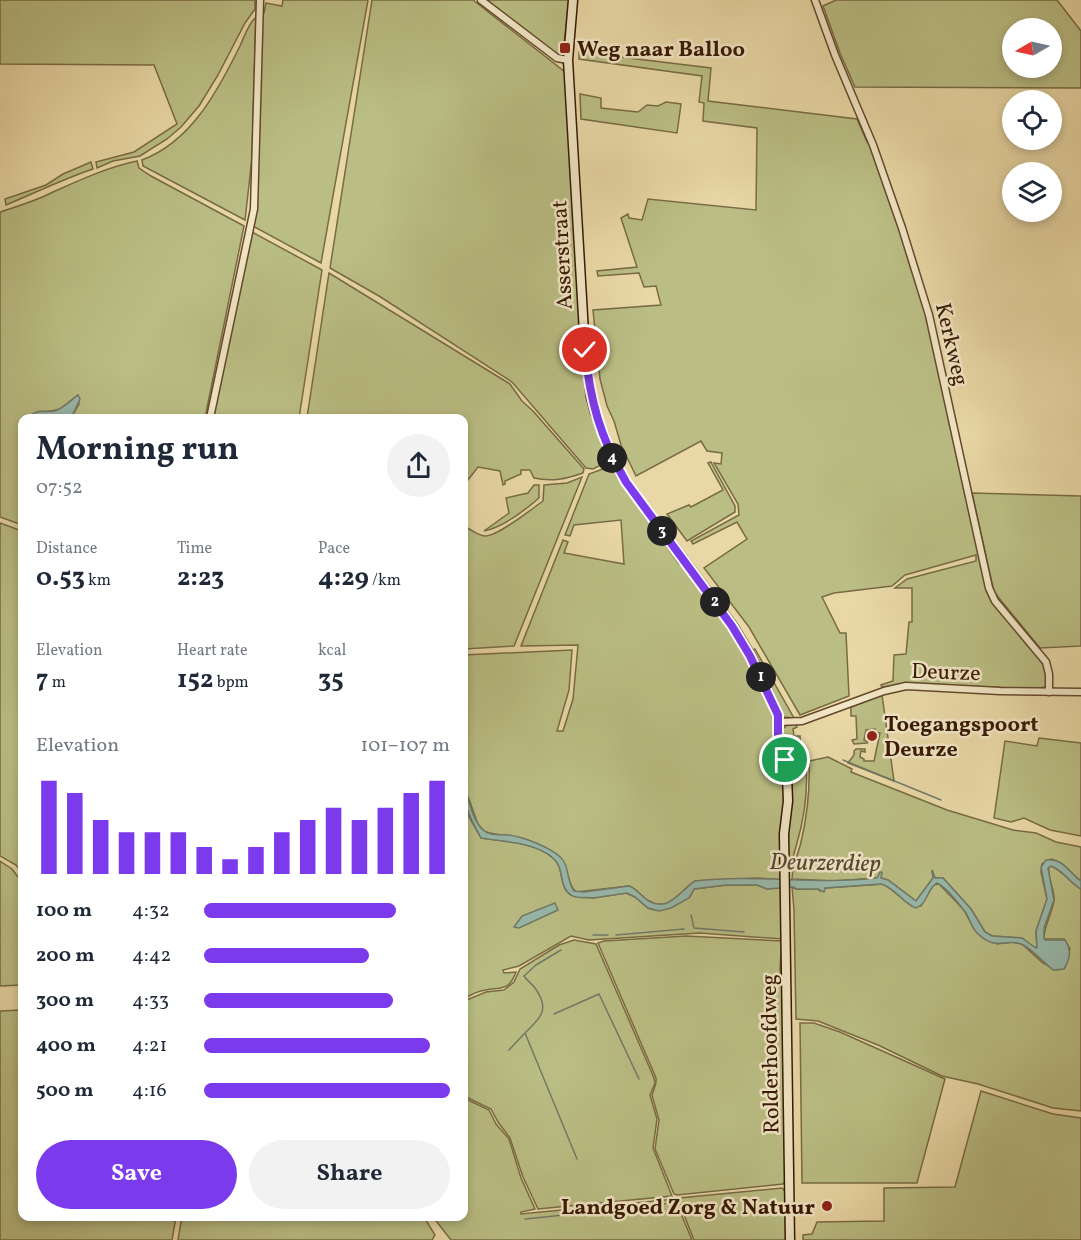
<!DOCTYPE html>
<meta charset="utf-8">
<style>
body{margin:0;font-family:Vollkorn,serif;background:#f2f2f3;color:#1f2937;height:100vh;display:flex;flex-direction:column;font-size:22px;white-space:nowrap}
*{box-sizing:border-box;margin:0}
p{font-size:20px;color:#747a83}
.icon{flex:none;width:33px;height:33px;fill:none;stroke:currentColor;stroke-width:2;stroke-linecap:round;stroke-linejoin:round}
.map{position:relative;flex:1;overflow:hidden}
.drawer{position:absolute;left:18px;top:414px;width:450px;height:807px;display:flex;flex-direction:column;background:#fff;border-radius:12px;box-shadow:0 3px 9px #0003}
.drawer>*{flex:none}
.needle{width:39px;rotate:261deg}
.buttons{position:absolute;left:1002px;top:18px;display:grid;gap:12px}
.buttons a{display:grid;place-items:center;width:60px;height:60px;border-radius:50%;background:#fff;box-shadow:0 3px 9px #0003;font-size:30px}
.pin{position:absolute;display:grid;place-items:center;width:51px;height:51px;color:#fff;margin:-26px;border:3px solid #fff;border-radius:50%;box-shadow:0 2px 6px #0007}
.km{position:absolute;width:30px;height:30px;margin:-15px;border-radius:50%;background:#222;color:#fff;font-size:16px;line-height:30px;text-align:center}
.round{display:grid;place-items:center;flex:none;width:63px;height:63px;border-radius:32px;background:#f2f2f3}
.headline{display:flex;align-items:center;justify-content:space-between;height:102px;padding:0 18px}
h1{font-size:33px;font-weight:700;line-height:45px}
.metrics{display:grid;grid-template-columns:repeat(3,1fr);gap:9px;height:102px;padding:6px 18px}
.metrics div{display:grid;align-content:center}
.metrics b{font-size:26px;font-weight:700}
.metrics small{font-size:16px;font-weight:400}
.metrics p{font-size:16px}
.chart{height:168px;padding:12px 18px}
.chart p{display:flex;justify-content:space-between}
.chart svg{width:100%;height:108px;margin-top:6px;stroke:#7c3aed;stroke-width:6}
.primary-button{display:flex;gap:12px;margin-top:auto;padding:12px 18px}
.primary-button a{flex:1;height:69px;border-radius:36px;background:#7c3aed;color:#fff;font-size:24px;font-weight:700;line-height:69px;text-align:center}
.primary-button a+a{background:#f2f2f3;color:#1f2937}
ul{padding:0 18px;list-style:none;font-size:20px}
li{display:grid;grid-template-columns:96px 72px 1fr;align-items:center;height:45px}
li i{height:15px;border-radius:8px;background:#7c3aed}
.map>svg:first-child{display:block}
.green{fill:#babe84;stroke:#786b44;stroke-width:1.5;fill-rule:evenodd}
.water{fill:#97b9ab;stroke:#717968;stroke-width:1.5}
.lines{fill:none;stroke-linecap:round;stroke-linejoin:round}
.stream{stroke:#717968;stroke-width:1.5}
.street-casing{stroke:#64482c;stroke-width:9}
.secondary-casing{stroke:#371803;stroke-width:11}
.street{stroke:#f1e6c5;stroke-width:6}
.secondary{stroke:#f1e6c5;stroke-width:8}
.route-casing{stroke:#fff;stroke-width:12}
.route{stroke:#7c3aed;stroke-width:8}
.poi-dot{fill:#8f2418;stroke:#f1e6c5;stroke-width:2}
.labels{text-anchor:middle;stroke-width:5;stroke-linejoin:round;paint-order:stroke}
.poi-label{font-size:22px;font-weight:bold;fill:#371803;stroke:#f1e6c5;text-anchor:start}
.street-label{font-size:22px;fill:#371803;stroke:#f1e6c5}
.water-label{font-size:24px;font-style:italic;fill:#544835;stroke:#f1e6c5}
</style>
<div class="map">
<svg width="1081" height="1240" viewBox="0 0 1081 1240">
<rect width="100%" height="100%" fill="#e9d8a6"/>
<filter id="stains"><feTurbulence type="fractalNoise" baseFrequency=".00333" numOctaves="4"/><feColorMatrix values="0 0 0 0 .2 0 0 0 0 .09 0 0 0 0 .02 0 0 0 .5 -.17"/></filter>
<radialGradient id="worn" r=".72"><stop offset=".6" stop-color="#630" stop-opacity="0"/><stop offset="1" stop-color="#630" stop-opacity=".3"/></radialGradient>
<!-- green -->
<g class="green">
<polygon points="0,0 255,0 255,9 245,23 218,75 199,106 181,127 167,139 140,156 113,161 97,168 96,162 134,152 177,124 154,65 0,64"/>
<polygon points="283,0 368,0 321,263 253,226 258,176 260,13 264,13 266,3 282,6"/>
<path d="M372,0h101l92,72 17,292c4,34 13,65 27,97l-16,8 -7,-1 -74,-86 -133,-86 -49,-28z"/>
<polygon points="485,0 569,0 563,54 560,57"/>
<path d="M836,0h221l24,31v57l-226,-1 -15,-34 -17,-47zM1012,28h40v40h-40z"/>
<path d="M256,17l-4,141 -7,62 -102,-54 -1,-6c48,-18 74,-66 96,-110 6,-11 9,-25 18,-33z"/>
<polygon points="579,52 711,68 708,101 857,119 867,142 869,141 896,217 926,314 988,590 1046,667 1047,683 1045,687 1034,689 911,684 882,687 881,685 893,681 894,655 906,654 909,622 912,622 912,588 895,588 907,579 976,561 976,555 905,575 892,586 834,593 822,597 840,633 846,633 849,696 800,715 749,627 704,568 747,539 737,522 693,544 691,541 739,515 738,504 714,463 721,464 722,453 707,451 701,441 636,476 621,445 614,421 607,406 600,379 593,310 661,305 656,286 644,287 639,273 598,276 597,271 637,267 621,218 628,214 629,218 642,220 648,199 756,210 757,128 703,121 704,103 699,102 702,76 579,59"/>
<polygon points="580,94 601,98 601,108 638,112 647,105 658,106 666,102 681,104 677,133 581,119"/>
<path d="M137,161l2,7 12,8 93,50 -39,192h-134l8,-14 -1,-9c-6,4 -11,9 -16,13 -11,7 -26,-1 -32,10h-8v107l-22,-8v-305c18,-6 36,-11 53,-20 27,-12 55,-25 84,-31z"/>
<path d="M91,162l2,7c-30,10 -58,24 -87,36l-1,-6 41,-14 17,-11z"/>
<polygon points="252,232 322,270 299,418 213,418"/>
<path d="M329,273l181,111 12,17 11,10 51,58 -1,4c-17,6 -31,9 -49,5l-4,-8h-9v4l-16,7v3l-2,1 -3,-14 -22,-4 -14,18v-67h-157z"/>
<polygon points="711,462 735,506 735,512 687,541 667,514 689,505 691,507 723,490 708,463"/>
<path d="M611,466l11,18 57,80 3,-2 54,74 16,27 23,53v22l-2,2 3,22 5,11 4,20 -5,58v29l-22,-2 -63,3c-13,8 -26,32 -46,20 -8,-4 -11,-12 -20,-15l-53,6c-10,-9 -7,-25 -16,-35 -11,-7 -26,-16 -39,-19 -13,-3 -25,-2 -37,-7l-6,-7 -14,-38v-131l108,-5 -3,40 -12,41h6l10,-32 5,-54 -57,1 42,-106 5,2 -4,11 60,11 -3,-44 -47,5 -4,11 -5,-1 24,-61z"/>
<path d="M582,477l-68,169 -50,3v-123c6,3 14,10 21,10 12,1 48,-28 58,-35l1,-16 23,-2z"/>
<path d="M534,485h5v13c-15,13 -35,29 -55,33l25,-18 -3,-15 22,-5z"/>
<polygon points="972,493 1081,496 1081,646 1040,648 994,592"/>
<polygon points="0,523 22,531 22,873 16,865 0,856"/>
<polygon points="755,649 794,718 784,717 780,714 751,651"/>
<polygon points="882,695 894,781 848,763 854,755 854,751 856,749 865,749 865,752 861,751 860,757 864,759 864,761 874,761 880,733 875,732 875,729 866,730 864,740 868,742 867,743 854,744 852,740 857,739 856,716 851,716 851,707"/>
<polygon points="792,724 796,724 797,727 793,729 794,736 800,736 801,751 796,752 796,756 787,758 782,744 782,730 787,725"/>
<polygon points="1039,738 1081,743 1081,836 1050,830 1024,818 1011,822 994,818 1005,741 1037,746"/>
<path d="M828,757l24,12 -1,3 96,38 66,20 23,3 20,9 25,5v34c-11,-7 -16,-19 -30,-22l-9,5 -1,8 6,27 -11,32 1,17h-3l-12,-10 -30,-2 -7,-4 -14,-23 -28,-31h-8l-3,-8 1,8 -17,23 -28,-21 -7,-2v-5l-4,5 -44,3 -41,-2c0,-13 6,-24 9,-37 6,-25 9,-55 8,-81z"/>
<path d="M796,758l1,2h5v4l4,-1c2,26 -2,56 -9,80 -3,12 -7,21 -8,33h-2v-41l4,-47 -4,-28z"/>
<path d="M464,799l4,16 13,23c22,3 55,4 72,20 12,10 5,29 18,37 7,5 16,1 22,3l33,-5 9,4 13,11 6,2 36,-13 4,-8 32,-4h31l10,4 14,-2 1,52 -82,-6 -111,7 -18,-4 -52,30 -16,4 1,3 12,-1c-7,19 -14,15 -30,18 -8,1 -16,5 -22,9z"/>
<polygon points="0,861 12,869 22,882 22,985 0,986"/>
<path d="M1051,866c13,5 19,17 30,23v222l-28,-3 -75,-24 -36,-8 -64,-31 -60,-24 -22,-2 -2,-109 -2,-23 4,2h22l2,2 5,-3 59,-4 28,22h9l12,-21 6,-1 25,26 10,19 9,9 14,6 16,-2 9,2 21,19 15,7 12,-21 -6,-10h-20c0,-14 8,-25 10,-38 1,-12 -7,-23 -5,-34z"/>
<polygon points="686,936 782,941 780,968 783,997 785,1181 783,1184 677,1195 674,1194 655,1149 659,1120 652,1095 656,1083 656,1078 598,943 604,941"/>
<polygon points="574,940 596,944 654,1078 655,1083 650,1095 657,1119 653,1148 672,1196 538,1209 523,1177 510,1138 498,1122 491,1109 464,1096 464,1001 486,992 504,990 514,982 520,969 559,945"/>
<polygon points="22,1010 22,1216 176,1217 172,1240 0,1240 0,1011"/>
<polygon points="800,1023 814,1023 840,1032 945,1079 917,1183 802,1183"/>
<polygon points="981,1091 1053,1114 1081,1118 1081,1240 803,1240 803,1235 812,1234 817,1222 884,1221 884,1188 955,1187"/>
<polygon points="464,1098 489,1110 496,1124 509,1139 521,1178 535,1209 521,1212 521,1214 675,1199 692,1240 451,1240 433,1217 464,1216"/>
<polygon points="782,1188 785,1191 786,1240 694,1240 679,1202 679,1198"/>
<polygon points="182,1216 424,1217 435,1235 432,1240 178,1240"/>
</g>
<!-- water -->
<g class="water">
<path d="M78,395l2,4 -9,19h-41c5,-11 17,-4 27,-8 8,-3 14,-10 21,-15z"/>
<path d="M464,786c5,14 8,33 18,43 8,8 17,5 27,6 14,2 41,12 51,22 10,8 6,24 14,34l10,1 45,-6c9,3 12,11 20,15 20,12 33,-12 46,-20 61,-7 121,4 182,-3l3,-6 2,1 -1,5 7,2 28,21 17,-23 -1,-8 3,8h8l28,31 14,23 7,4 30,2 14,10 1,-1 -1,-16 11,-32 -6,-32 5,-7c17,-3 23,13 35,21v8c-11,-6 -17,-18 -30,-23l-3,2 6,32 -10,28v10l1,2h20c7,10 5,19 -1,29l-11,1c-9,-7 -23,-23 -32,-26 -17,-6 -24,8 -44,-11 -5,-5 -7,-13 -11,-20 -6,-8 -20,-26 -29,-30 -10,5 -9,21 -21,25 -14,-5 -20,-20 -35,-24l-56,4 -1,4 -6,-3h-22l-2,-2 -27,2 -10,-4h-31l-32,4 -5,9 -18,10 -12,3 -11,-3 -13,-11 -8,-4 -34,5c-6,-2 -15,2 -22,-3 -13,-8 -6,-28 -18,-37 -18,-16 -50,-16 -72,-20 -10,-18 -17,-31 -17,-52z"/>
<polygon points="555,903 558,910 519,928 514,927 522,916"/>
</g>
<g class="lines">
<!-- stream -->
<g class="stream">
<polyline points="843,760 941,800"/>
<polyline points="691,915 694,928 744,932"/>
<polyline points="593,935 608,935"/>
<polyline points="616,935 684,929"/>
<path d="M561,950l-25,15 -12,11c4,6 10,9 13,15 13,20 2,28 -12,42l52,126"/>
<polyline points="554,1014 599,994 639,1079"/>
<polyline points="509,1050 524,1034"/>
<polyline points="598,1211 672,1203"/>
<polyline points="525,1219 593,1212"/>
</g>
<defs>
<g id="street">
<polyline points="481,0 557,58 568,60"/>
<polyline points="815,0 835,55 873,145 902,228 929,315 989,588 995,601 1046,662 1049,674 1049,692"/>
<polyline points="210,418 254,209 260,0"/>
<polyline points="779,722 802,721 884,691 906,686 1000,691 1081,692"/>
</g>
<g id="secondary">
<polyline points="573,0 568,60 585,350 591,397 595,412 614,462 626,482 733,626 751,656 778,715 778,753 787,781"/>
<polyline points="787,776 788,801 784,834 790,1240"/>
</g>
</defs>
<!-- street casing -->
<use href="#street" class="street-casing"/>
<!-- secondary casing -->
<use href="#secondary" class="secondary-casing"/>
<!-- street -->
<use href="#street" class="street"/>
<!-- secondary -->
<use href="#secondary" class="secondary"/>
</g>
<g class="lines">
<defs>
<path id="route" d="M585,350c5,51 15,87 41,132l106,144 18,30 28,59v27l7,18"/>
</defs>
<!-- route casing -->
<use href="#route" class="route-casing"/>
<!-- route -->
<use href="#route" class="route"/>
</g>
<!-- markers -->
<g class="poi-dot">
<rect x="559" y="42" width="12" height="12" rx="3"/>
<circle cx="872" cy="736" r="6"/>
<circle cx="827" cy="1206" r="6"/>
</g>
<g class="labels">
<!-- poi labels -->
<g class="poi-label">
<text x="577" y="56">Weg naar Balloo</text>
<text x="884" y="731">Toegangspoort<tspan x="884" dy="25">Deurze</tspan></text>
<text x="815" y="1214" text-anchor="end">Landgoed Zorg &amp; Natuur</text>
</g>
<!-- street labels -->
<g class="street-label">
<text transform="translate(561 255) rotate(-93)" y="8">Asserstraat</text>
<text transform="translate(953 344) rotate(77)" y="8">Kerkweg</text>
<text transform="translate(946 671) rotate(2)" y="8">Deurze</text>
<text transform="translate(769 1054) rotate(-91)" y="8">Rolderhoofdweg</text>
</g>
<!-- water labels -->
<g class="water-label">
<text transform="translate(825 862) rotate(1)" y="8">Deurzerdiep</text>
</g>
</g>
<rect width="100%" height="100%" filter="url(#stains)"/>
<rect width="100%" height="100%" fill="url(#worn)"/>
</svg>
<div class="buttons">
<a><svg class="needle" viewBox="-14 -14 28 28"><path d="M0-13l5 13h-10z" fill="#e53935"/><path d="M0 13l5-13h-10z" fill="#747a83"/></svg></a>
<a><svg class="icon" aria-label="locate" viewBox="0 0 24 24"><circle cx="12" cy="12" r="6"/><path d="M12 2v4M12 18v4M2 12h4M18 12h4"/></svg></a>
<a><svg class="icon" aria-label="layers" viewBox="0 0 24 24"><path d="M12 4l9 5-9 5-9-5zM3 14l9 5 9-5"/></svg></a>
</div>
<div class="pin" style="left:785px;top:760px;background:#1e9e55"><svg class="icon" aria-label="arrive" viewBox="0 0 24 24"><path d="M6 21V4h12l-3 4 3 4H6"/></svg></div>
<div class="pin" style="left:585px;top:350px;background:#d93025"><svg class="icon" aria-label="check" viewBox="0 0 24 24"><path d="M5 12l5 5 9-10"/></svg></div>
<b class="km" style="left:761px;top:677px">1</b>
<b class="km" style="left:715px;top:602px">2</b>
<b class="km" style="left:662px;top:531px">3</b>
<b class="km" style="left:612px;top:458px">4</b>
<section class="drawer">
<div class="headline"><div><h1>Morning run</h1><p>07:52</p></div><a class="round"><svg class="icon" aria-label="share" viewBox="0 0 24 24"><path d="M12 15V3M7 8l5-5 5 5M5 13v7h14v-7"/></svg></a></div>
<div class="metrics">
<div><p>Distance</p><b>0.53<small> km</small></b></div>
<div><p>Time</p><b>2:23</b></div>
<div><p>Pace</p><b>4:29<small> /km</small></b></div>
</div>
<div class="metrics">
<div><p>Elevation</p><b>7<small> m</small></b></div>
<div><p>Heart rate</p><b>152<small> bpm</small></b></div>
<div><p>kcal</p><b>35</b></div>
</div>
<div class="chart"><p><span>Elevation</span>101–107 m</p>
<svg viewBox="0 0 160 44" preserveAspectRatio="none"><path d="M5 44V6M15 44V11M25 44V22M35 44V27M45 44V27M55 44V27M65 44V33M75 44V38M85 44V33M95 44V27M105 44V22M115 44V17M125 44V22M135 44V17M145 44V11M155 44V6"/></svg>
</div>
<ul>
<li><b>100 m</b>4:32<i style="width:78%"></i></li>
<li><b>200 m</b>4:42<i style="width:67%"></i></li>
<li><b>300 m</b>4:33<i style="width:77%"></i></li>
<li><b>400 m</b>4:21<i style="width:92%"></i></li>
<li><b>500 m</b>4:16<i style="width:100%"></i></li>
</ul>
<div class="primary-button"><a>Save</a><a>Share</a></div>
</section>
</div>
